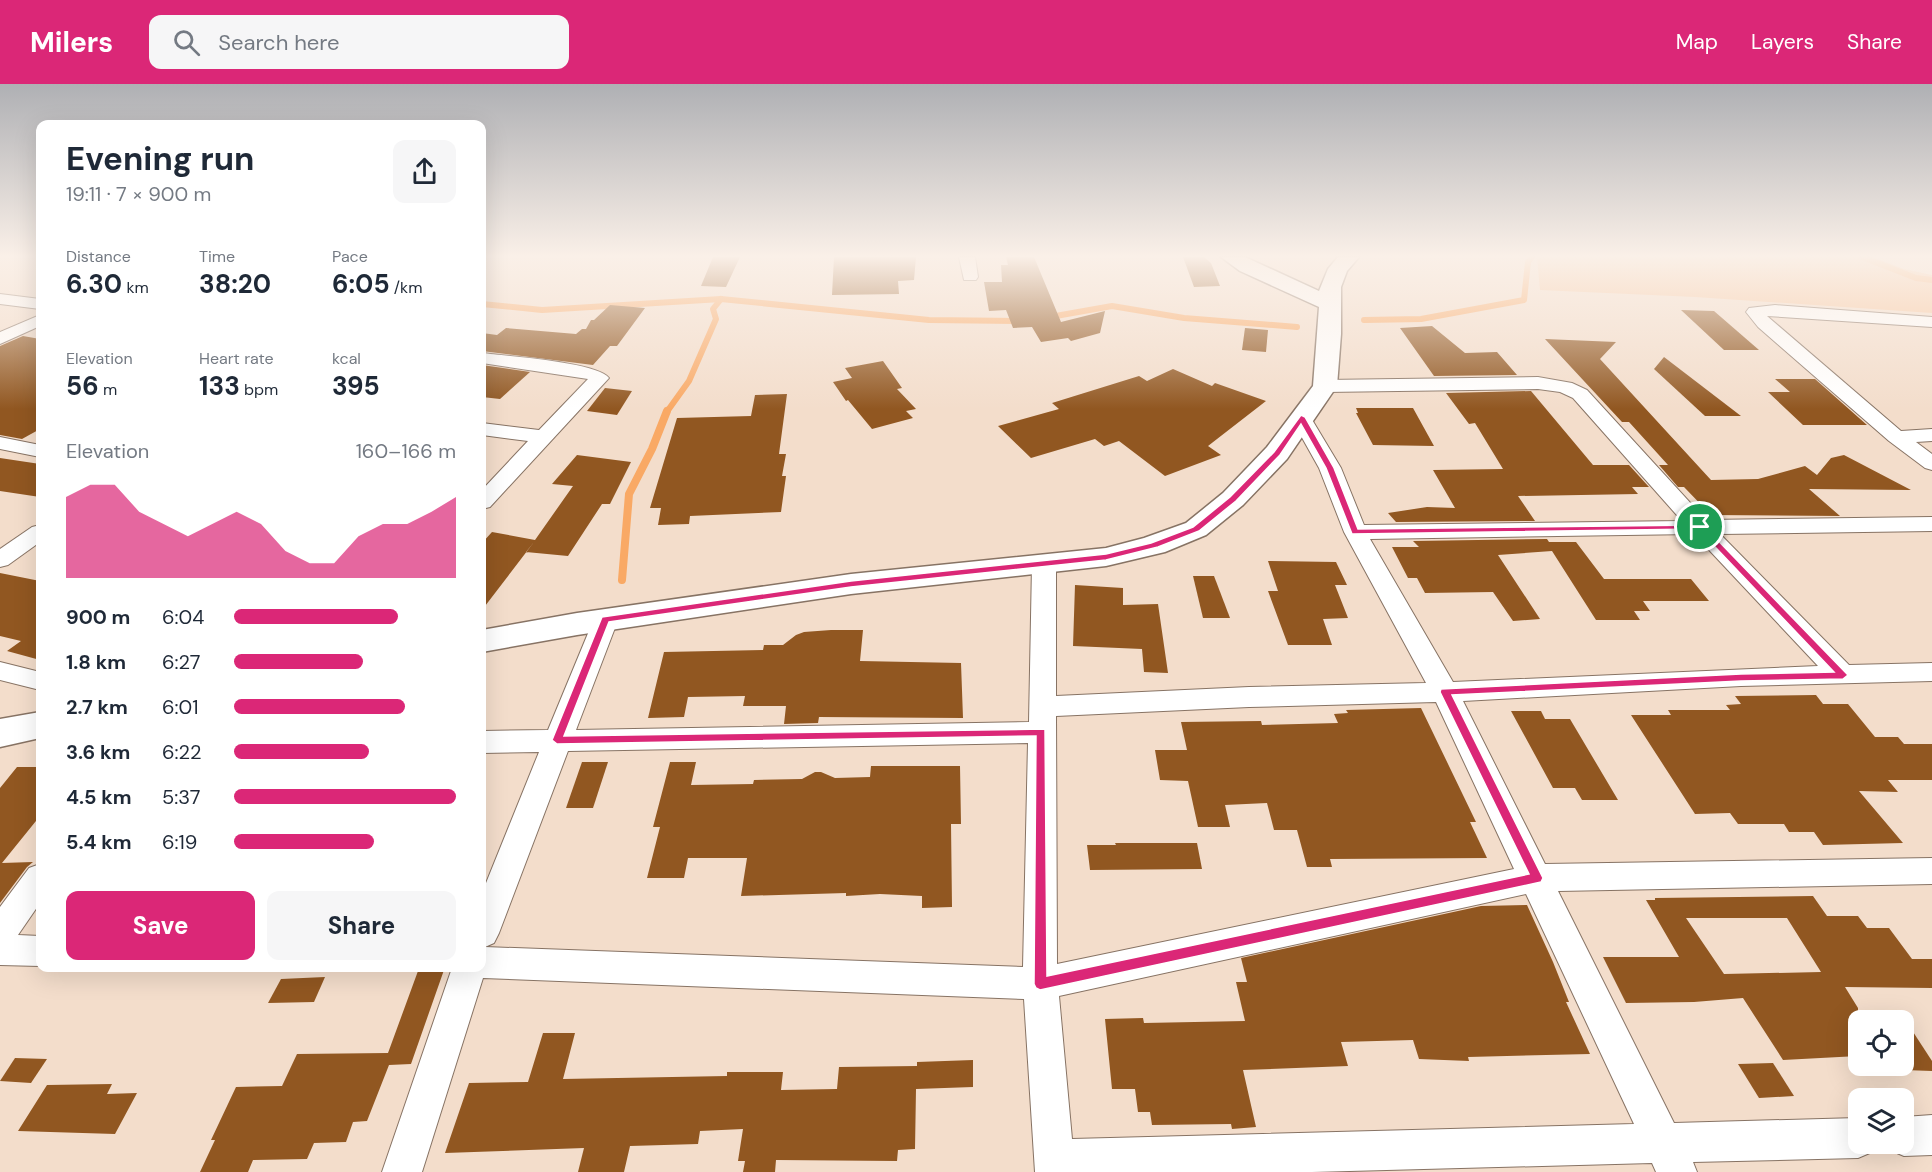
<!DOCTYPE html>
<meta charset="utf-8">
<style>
body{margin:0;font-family:"DM Sans",sans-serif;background:#f6f6f7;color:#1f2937;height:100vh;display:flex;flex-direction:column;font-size:22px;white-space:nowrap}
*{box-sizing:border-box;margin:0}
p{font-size:20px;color:#747a83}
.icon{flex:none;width:33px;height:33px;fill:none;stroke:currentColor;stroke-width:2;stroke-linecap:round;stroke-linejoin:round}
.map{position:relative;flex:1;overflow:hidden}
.side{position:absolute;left:36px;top:36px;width:450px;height:852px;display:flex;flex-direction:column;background:#fff;border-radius:12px;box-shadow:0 6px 24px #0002}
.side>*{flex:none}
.fabs{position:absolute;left:1848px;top:926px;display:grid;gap:12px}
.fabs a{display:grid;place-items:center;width:66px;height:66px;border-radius:12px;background:#fff;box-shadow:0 6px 24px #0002;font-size:30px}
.pin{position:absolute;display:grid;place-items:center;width:51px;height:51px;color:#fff;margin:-26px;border:3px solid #fff;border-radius:50%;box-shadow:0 2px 6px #0007}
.round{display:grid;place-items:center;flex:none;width:63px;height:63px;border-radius:12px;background:#f6f6f7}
.overview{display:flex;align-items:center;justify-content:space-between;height:102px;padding:0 30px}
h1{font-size:33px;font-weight:700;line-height:45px}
.stats{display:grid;grid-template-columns:repeat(3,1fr);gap:9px;height:102px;padding:6px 30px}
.stats div{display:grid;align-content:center}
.stats b{font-size:26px;font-weight:700}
.stats small{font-size:16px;font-weight:400}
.stats p{font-size:16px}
.chart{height:168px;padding:12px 30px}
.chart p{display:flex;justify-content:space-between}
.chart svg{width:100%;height:108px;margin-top:6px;fill:#db2777;opacity:.7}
.primary-button{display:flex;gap:12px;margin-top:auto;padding:12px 30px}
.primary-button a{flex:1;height:69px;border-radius:12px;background:#db2777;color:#fff;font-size:24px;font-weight:700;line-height:69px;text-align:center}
.primary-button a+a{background:#f6f6f7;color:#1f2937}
ul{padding:0 30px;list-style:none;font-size:20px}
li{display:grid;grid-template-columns:96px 72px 1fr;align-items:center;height:45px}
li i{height:15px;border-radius:8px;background:#db2777}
header{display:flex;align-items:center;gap:36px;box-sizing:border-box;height:84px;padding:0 30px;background:#db2777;color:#fff}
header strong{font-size:28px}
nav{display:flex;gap:33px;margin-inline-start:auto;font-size:21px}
.search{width:420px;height:54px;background:#f6f6f7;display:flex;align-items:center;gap:15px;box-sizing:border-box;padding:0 21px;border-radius:12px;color:#747a83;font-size:22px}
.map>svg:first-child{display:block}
.green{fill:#f7c49b}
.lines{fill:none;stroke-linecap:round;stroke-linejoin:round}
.stream-far1{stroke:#f9a965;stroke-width:6}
.stream{stroke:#f9a965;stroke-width:8}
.building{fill:#915721;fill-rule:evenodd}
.street-casing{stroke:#877364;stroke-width:2}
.secondary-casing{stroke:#877364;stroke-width:3}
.street{fill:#fff;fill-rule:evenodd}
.secondary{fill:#fff;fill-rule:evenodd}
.route{fill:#db2777;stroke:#fff;stroke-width:1.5;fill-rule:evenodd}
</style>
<header>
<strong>Milers</strong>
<div class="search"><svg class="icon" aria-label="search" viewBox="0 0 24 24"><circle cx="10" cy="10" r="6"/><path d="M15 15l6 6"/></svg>Search here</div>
<nav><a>Map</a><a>Layers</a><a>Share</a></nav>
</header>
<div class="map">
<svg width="1932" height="1088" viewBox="0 0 1932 1088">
<rect width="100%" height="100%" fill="#f3ddcb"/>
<!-- green -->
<polygon class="green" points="1537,173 1873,173 1904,185 1932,191 1932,229 1695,213 1540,206"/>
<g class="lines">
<!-- stream-far1 -->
<g class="stream-far1">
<polyline points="1862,173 1916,194 1932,196"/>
<polyline points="482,220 542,226 721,215 929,236 1019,237"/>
<polyline points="1050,233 1112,222 1184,234 1297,243"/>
<polyline points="1364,236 1421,235 1524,216 1528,178 1532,173"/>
<polyline points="666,329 689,297 716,235 713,225 721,215"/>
</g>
<!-- stream -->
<polyline class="stream" points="622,496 629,410 652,365 667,327"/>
</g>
<!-- building -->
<g class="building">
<polygon points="713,173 740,173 726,203 701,202"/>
<polygon points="834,173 916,173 914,196 898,197 899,210 832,211"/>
<polygon points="1006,173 1034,173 1061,238 1105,227 1100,249 1071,257 1068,254 1041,258 1032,243 1013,244 1006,226 989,227 984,198 1002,198 1001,181 1008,181"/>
<polygon points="1183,173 1204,173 1211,179 1220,202 1194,203"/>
<polygon points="610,221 645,224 617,262 610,262 593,281 482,267 482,249 497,251 506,244 576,250 582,245 586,245 591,236 594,236"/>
<polygon points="1681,226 1714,227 1759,266 1724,266"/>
<polygon points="1432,242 1465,269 1497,268 1517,291 1434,292 1400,244"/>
<polygon points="1245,244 1268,246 1266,268 1242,266"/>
<polygon points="23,252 40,255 40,345 22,355 0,351 0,262"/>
<polygon points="1545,255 1616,258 1600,275 1711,396 1758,395 1805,382 1817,391 1831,374 1844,371 1911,406 1809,405 1840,432 1711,431 1684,403 1678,403 1659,381 1668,381 1629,338 1622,338"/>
<polygon points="1664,273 1741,332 1705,332 1654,285"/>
<polygon points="883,277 902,304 897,305 916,325 906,327 913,334 872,345 848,316 846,317 833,298 852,294 845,284"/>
<polygon points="482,281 530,288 500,315 482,313"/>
<polygon points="1173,285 1212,302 1215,299 1266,317 1208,362 1221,371 1165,392 1119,357 1104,362 1095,355 1031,374 998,342 1059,325 1052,319 1139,292 1147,297"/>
<polygon points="1775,295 1815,295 1867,341 1803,341 1768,308 1790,308"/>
<polygon points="605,304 632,307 617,331 587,327"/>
<polygon points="1531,307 1593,381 1629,381 1649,403 1632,403 1638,410 1518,412 1535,437 1396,438 1388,429 1427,423 1455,424 1433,386 1503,385 1475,339 1469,340 1446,309"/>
<polygon points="787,310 779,370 786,370 782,392 786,392 781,428 690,432 689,440 658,441 661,424 650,424 677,334 751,332 755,311"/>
<polygon points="1356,324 1413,324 1434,362 1373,361 1356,329 1358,329"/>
<polygon points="577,371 631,378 610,420 602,420 568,472 526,468 534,458 482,526 482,459 492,448 535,456 573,402 552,400"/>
<polygon points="0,374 40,380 40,413 0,407"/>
<polygon points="1547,455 1549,458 1576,458 1604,495 1691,495 1709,517 1643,517 1650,527 1634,527 1640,536 1596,536 1552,467 1498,471 1540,535 1513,537 1493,508 1425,509 1417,494 1408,494 1392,463 1419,463 1413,457"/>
<polygon points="1268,477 1336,478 1347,501 1335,501 1348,534 1323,535 1332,561 1288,561 1268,507 1278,507"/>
<polygon points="0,489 40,497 40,576 7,567 21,557 0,552"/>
<polygon points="1193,492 1214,492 1230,534 1203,534"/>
<polygon points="1075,501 1123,504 1123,521 1158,520 1168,589 1144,588 1142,565 1073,562"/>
<polygon points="831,546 863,546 860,577 961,579 963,634 819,633 818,639 784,640 786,622 743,622 745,612 688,613 684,633 648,634 664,568 763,566 764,561 783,561 796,551 804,548"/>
<polygon points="1816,611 1823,620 1848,620 1875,653 1898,653 1904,660 1932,660 1932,696 1888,696 1898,708 1859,707 1903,759 1823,761 1814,748 1789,748 1784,740 1738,740 1730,729 1695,730 1631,631 1671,631 1668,626 1730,626 1726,621 1741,620 1735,612"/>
<polygon points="1421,624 1476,738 1470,738 1487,774 1330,775 1332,783 1307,783 1297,746 1274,746 1267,719 1225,721 1230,743 1198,743 1188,697 1160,696 1155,666 1187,666 1181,638 1261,637 1262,641 1338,639 1334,630 1348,629 1346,626"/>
<polygon points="1511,627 1541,627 1545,635 1570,635 1618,716 1582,716 1575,704 1553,704"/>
<polygon points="582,678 608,678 593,724 566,724"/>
<polygon points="670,678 696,678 691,701 753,700 754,696 802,695 815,688 821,688 835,694 870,693 871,682 960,682 961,740 951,740 952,823 922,824 922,812 880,810 846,812 846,809 741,812 747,774 688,774 684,794 647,794 660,743 653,743"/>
<polygon points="17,683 40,683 40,732 2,779 33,778 27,783 0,819 0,704"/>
<polygon points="1115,759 1197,759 1202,785 1090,786 1087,761 1116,761"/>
<path d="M1813,812l14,20h31l9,12h22l23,31h20v29l-87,-1 13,21v48l-75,4 -40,-62 -49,4 -68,1 -23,-46h76l-33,-57h9v-2zM1686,834h101l34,54 -97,2z"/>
<polygon points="1527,821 1553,878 1569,918 1566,918 1590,970 1468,973 1469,977 1419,975 1413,956 1341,958 1348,982 1243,986 1256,1043 1232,1045 1231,1040 1152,1041 1150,1028 1138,1028 1135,1005 1112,1005 1105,935 1143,934 1144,939 1245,937 1236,898 1247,898 1241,874 1481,822"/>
<polygon points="444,886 411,980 389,981 367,1037 353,1038 346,1058 314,1059 307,1075 253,1076 248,1088 200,1088 215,1056 211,1056 236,1003 282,1002 297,970 388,969 418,887"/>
<polygon points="325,893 314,918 268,919 281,895"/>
<polygon points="1904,934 1932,977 1932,987 1904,986"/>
<polygon points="543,949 575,949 563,995 727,992 727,988 783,988 781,1006 837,1005 839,983 917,982 917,978 973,976 973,1003 916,1005 915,1065 898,1066 897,1077 776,1076 775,1088 743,1088 745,1077 738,1077 743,1045 700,1047 698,1060 630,1062 624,1088 578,1088 584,1064 445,1069 469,999 528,998"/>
<polygon points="15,974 47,975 31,999 0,997"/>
<polygon points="1773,979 1794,1012 1759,1014 1738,980"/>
<polygon points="112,1000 107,1010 137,1009 115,1050 18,1047 47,1001"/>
</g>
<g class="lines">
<defs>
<g id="street">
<polygon points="959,173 975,173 978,193 976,196 964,196"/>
<polygon points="0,210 40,215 40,225 0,220"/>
<polygon points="1775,221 1932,233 1932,243 1767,232 1901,347 1932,345 1932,357 1916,358 1932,370 1932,386 1925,384 1889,357 1758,243 1746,228 1749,224"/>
<polygon points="40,231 40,242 0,260 0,248"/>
<path d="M482,269c23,3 116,9 127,25l-119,129 -8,2v-19l46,-49 -46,-6v-12l57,7 49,-51 -106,-16z"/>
<path d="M1538,293l34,6 15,7 119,130 226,-3v14l-212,3 129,131 83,-2v18l-191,5 -278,15 82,163 387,-6v26l-374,7 116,232 184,-5v25h17l-3,9 -14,6 -165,4 4,10h-41l-4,-9 -340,9h-277l-11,-173 -541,-21 -61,194h-40l70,-204h30v-75l57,-141 -57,1v-22l66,-1 48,-116 9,-2 9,2 4,6 -42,110 453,-8 3,-157 4,-5 8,-2 8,2 4,5v131l193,-9 177,-4 -82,-151 -25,-64 -28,-50 3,-4h14l3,4 30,50 23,57 318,-4 -109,-123 -13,-6 -22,-3 -213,3 -7,-2 -3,-4 3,-4 7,-2zM1694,450l124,132 -365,16 -83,-143zM1436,618l78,167 -457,95 -1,-248 193,-9zM1028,659l-5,224 -538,-20 9,-4 5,-10 69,-182zM1526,810l108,230 -562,15 -13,-143z"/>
<polygon points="0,353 40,361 40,373 0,365"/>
<polygon points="40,441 40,458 8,481 0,483 0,465 32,443"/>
<polygon points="0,578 40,588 40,606 0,596"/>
<polygon points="40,780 40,819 18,851 40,852 40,882 0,881 0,823 29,784"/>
<polygon points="1932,1031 1932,1071 1904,1072 1890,1066 1887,1059 1904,1059 1904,1033"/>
</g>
<g id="secondary">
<polygon points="1221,173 1245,173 1319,207 1328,185 1338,173 1359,173 1347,187 1341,203 1341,250 1337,302 1287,375 1243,421 1206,451 1165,468 1106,482 851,510 577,551 482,568 482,546 577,529 851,490 1106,464 1144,454 1186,439 1223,409 1267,363 1313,302 1319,223 1240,187"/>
<polygon points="40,628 40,654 0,663 0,635"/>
</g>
</defs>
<!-- street casing -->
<use href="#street" class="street-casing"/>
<!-- secondary casing -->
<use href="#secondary" class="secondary-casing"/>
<!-- street -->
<use href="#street" class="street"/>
<!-- secondary -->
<use href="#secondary" class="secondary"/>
</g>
<!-- sky -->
<linearGradient id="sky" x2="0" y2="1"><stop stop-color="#afb0b4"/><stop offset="0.53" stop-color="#faf0e8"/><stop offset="1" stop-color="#faf0e8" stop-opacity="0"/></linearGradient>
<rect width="1932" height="325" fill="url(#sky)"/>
<!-- route -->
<path class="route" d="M1301,331l4,2 29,51 24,61 345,-4 145,150 -5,4 -102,2 -289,14 91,183 -2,4 -501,108 -4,-2 -2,-4 2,-248 -479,8 -5,-4 50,-123 249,-36 255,-27 45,-11 42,-16 37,-30 44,-45zM1301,340l25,44 26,66 346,-5 136,143 -93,2 -300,15 -1,3 89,182 -482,102 -2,-247 -481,7 45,-114 242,-35 255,-27 52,-13 41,-16 37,-30 44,-46z"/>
</svg>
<div class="fabs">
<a><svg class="icon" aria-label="locate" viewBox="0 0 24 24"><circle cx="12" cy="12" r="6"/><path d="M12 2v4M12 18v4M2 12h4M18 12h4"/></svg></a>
<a><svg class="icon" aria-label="layers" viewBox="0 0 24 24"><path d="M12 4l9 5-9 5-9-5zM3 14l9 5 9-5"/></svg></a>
</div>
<div class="pin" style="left:1700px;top:443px;background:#1e9e55"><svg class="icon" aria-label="arrive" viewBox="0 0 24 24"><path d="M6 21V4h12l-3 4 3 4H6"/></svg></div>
<section class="side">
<div class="overview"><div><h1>Evening run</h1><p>19:11 · 7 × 900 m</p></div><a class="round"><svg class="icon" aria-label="share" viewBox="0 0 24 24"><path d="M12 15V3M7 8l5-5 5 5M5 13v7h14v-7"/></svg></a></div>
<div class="stats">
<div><p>Distance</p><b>6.30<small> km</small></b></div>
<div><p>Time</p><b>38:20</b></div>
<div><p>Pace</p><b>6:05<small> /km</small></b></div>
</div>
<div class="stats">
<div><p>Elevation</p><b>56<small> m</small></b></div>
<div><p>Heart rate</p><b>133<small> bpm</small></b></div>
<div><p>kcal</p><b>395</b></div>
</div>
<div class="chart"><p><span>Elevation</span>160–166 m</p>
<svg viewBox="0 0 160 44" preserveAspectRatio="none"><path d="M0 44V11L10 6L20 6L30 17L40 22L50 27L60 22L70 17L80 22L90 33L100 38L110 38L120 27L130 22L140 22L150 17L160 11V44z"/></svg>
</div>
<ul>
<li><b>900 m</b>6:04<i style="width:74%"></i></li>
<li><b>1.8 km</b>6:27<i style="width:58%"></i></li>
<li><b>2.7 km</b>6:01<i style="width:77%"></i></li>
<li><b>3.6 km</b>6:22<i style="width:61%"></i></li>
<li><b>4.5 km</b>5:37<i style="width:100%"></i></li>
<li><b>5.4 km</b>6:19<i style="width:63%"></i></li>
</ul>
<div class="primary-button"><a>Save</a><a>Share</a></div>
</section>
</div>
